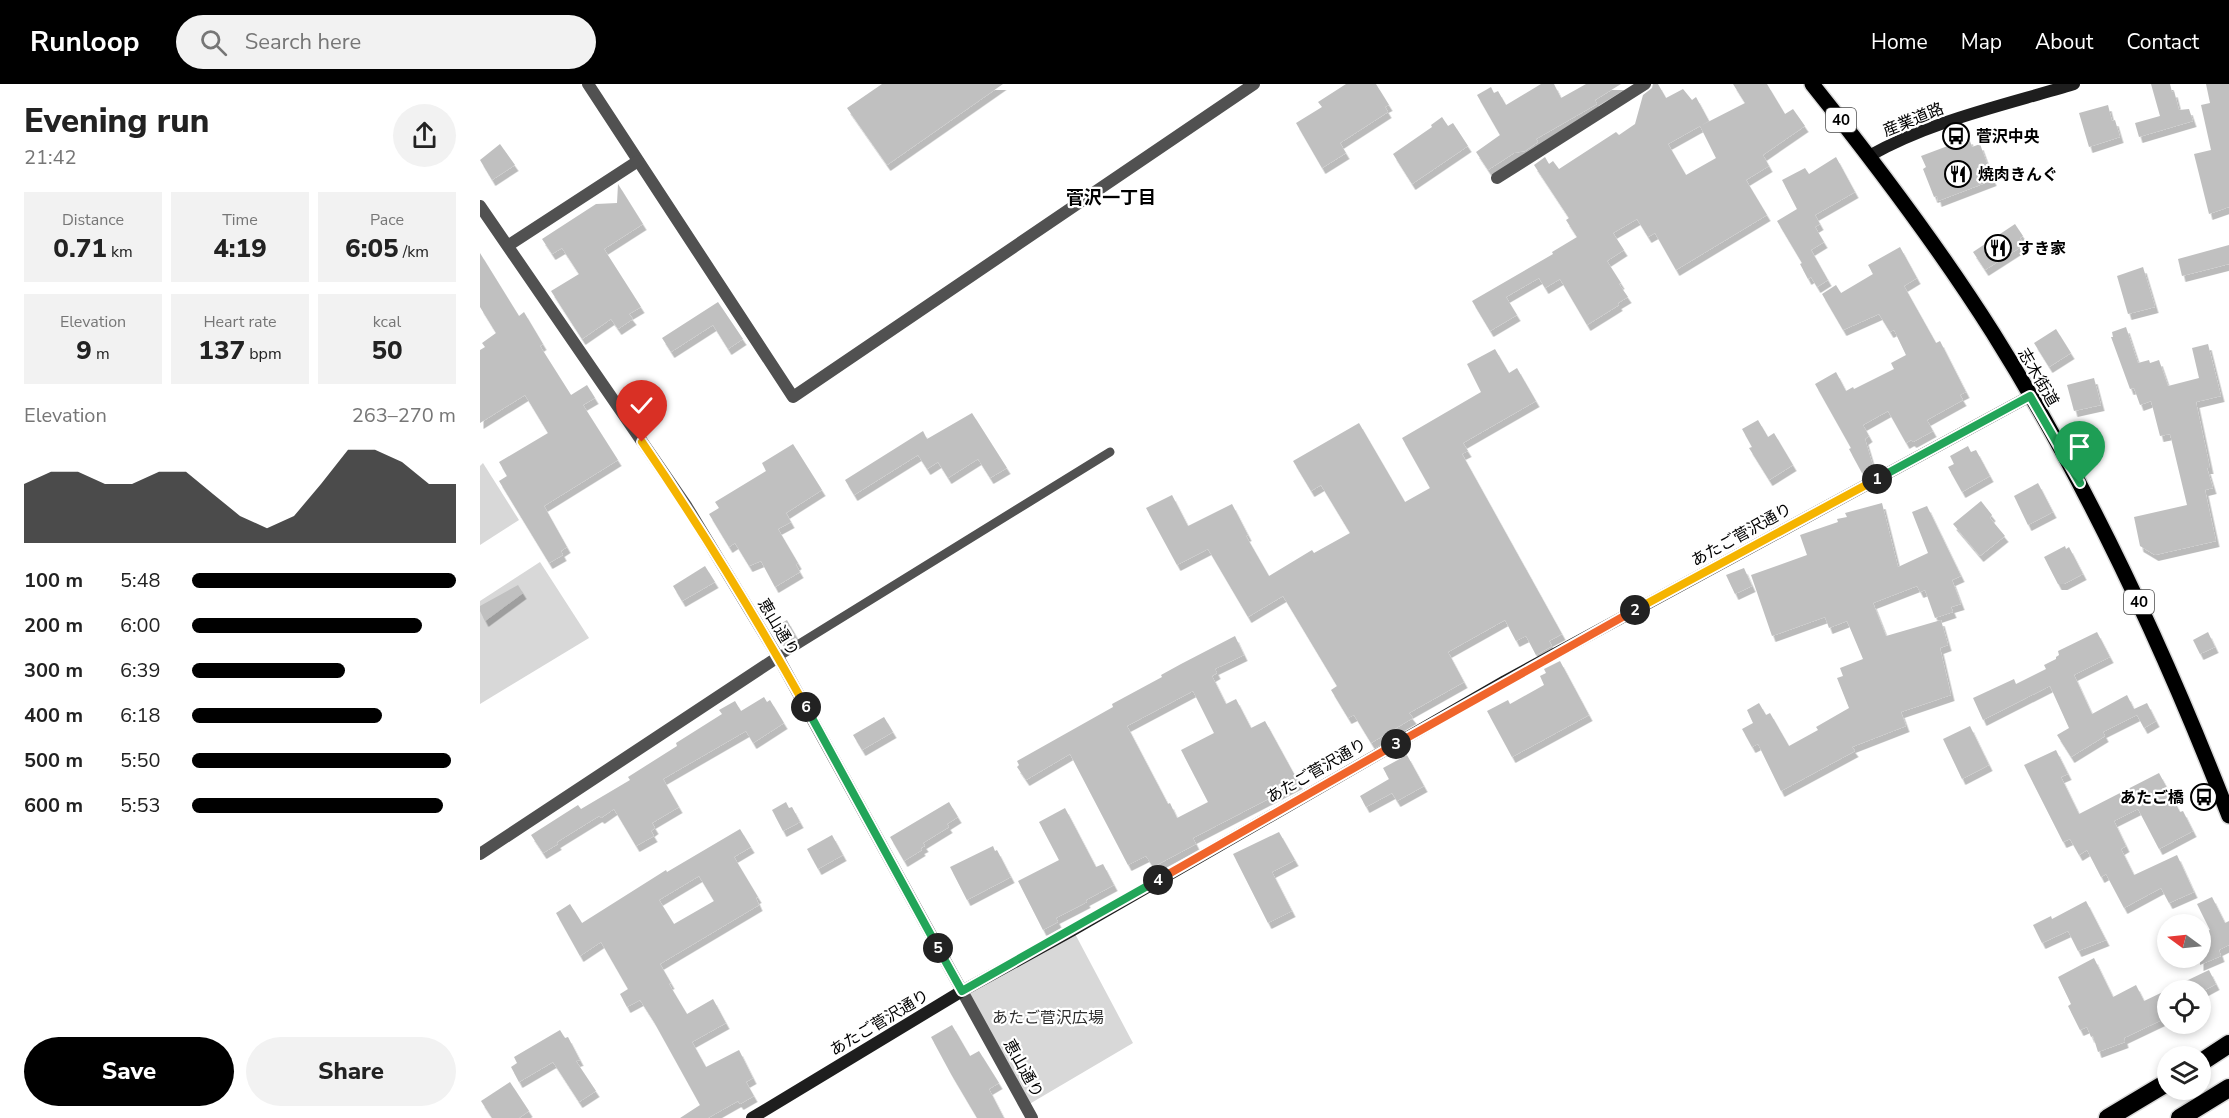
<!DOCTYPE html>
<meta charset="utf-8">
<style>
body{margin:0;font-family:"Nunito Sans","Noto Sans JP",sans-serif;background:#f2f2f2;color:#222;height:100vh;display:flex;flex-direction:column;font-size:22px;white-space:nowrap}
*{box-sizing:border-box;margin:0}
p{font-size:20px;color:#767676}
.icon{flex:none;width:33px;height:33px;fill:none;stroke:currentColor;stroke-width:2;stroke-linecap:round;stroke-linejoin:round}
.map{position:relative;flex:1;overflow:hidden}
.panel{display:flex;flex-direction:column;background:#fff;width:480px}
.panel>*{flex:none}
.needle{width:39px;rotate:285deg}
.tools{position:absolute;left:1677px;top:830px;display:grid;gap:12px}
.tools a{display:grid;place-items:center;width:54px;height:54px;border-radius:50%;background:#fff;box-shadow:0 3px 9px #0003;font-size:30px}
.pin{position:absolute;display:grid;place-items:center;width:51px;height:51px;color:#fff;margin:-62px -26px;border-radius:50% 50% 50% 0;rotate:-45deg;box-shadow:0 0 6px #0007}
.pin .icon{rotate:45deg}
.km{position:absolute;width:30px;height:30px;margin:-15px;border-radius:50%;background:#222;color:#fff;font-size:16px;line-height:30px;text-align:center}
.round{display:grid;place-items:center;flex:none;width:63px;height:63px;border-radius:32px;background:#f2f2f2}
.headline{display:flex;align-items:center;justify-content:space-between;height:102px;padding:0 24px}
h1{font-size:33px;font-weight:800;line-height:45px}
.stats{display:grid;grid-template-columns:repeat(3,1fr);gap:9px;height:102px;padding:6px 24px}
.stats div{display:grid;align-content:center;border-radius:0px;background:#f2f2f2;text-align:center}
.stats b{font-size:26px;font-weight:800}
.stats small{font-size:16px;font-weight:400}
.stats p{font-size:16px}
.chart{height:168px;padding:12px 24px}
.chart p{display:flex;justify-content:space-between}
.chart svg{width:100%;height:108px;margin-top:6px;fill:#000;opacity:.7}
.action{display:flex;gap:12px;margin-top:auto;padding:12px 24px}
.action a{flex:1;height:69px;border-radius:36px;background:#000;color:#fff;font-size:24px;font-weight:800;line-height:69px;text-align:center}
.action a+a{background:#f2f2f2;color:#222}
ul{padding:0 24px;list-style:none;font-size:20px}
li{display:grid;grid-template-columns:96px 72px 1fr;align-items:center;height:45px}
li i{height:15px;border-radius:8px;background:#000}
header{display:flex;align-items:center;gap:36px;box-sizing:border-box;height:84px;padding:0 30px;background:#000;color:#fff}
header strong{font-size:28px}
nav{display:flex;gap:33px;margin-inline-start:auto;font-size:21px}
.search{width:420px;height:54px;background:#f2f2f2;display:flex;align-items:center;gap:15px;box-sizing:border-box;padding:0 21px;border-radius:33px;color:#767676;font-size:22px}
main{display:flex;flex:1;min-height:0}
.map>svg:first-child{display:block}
.green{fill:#d8d8d8}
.building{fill:#c0c0c0;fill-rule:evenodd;filter:url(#shadow)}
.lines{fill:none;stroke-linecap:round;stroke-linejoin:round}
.primary-casing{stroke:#dbdbdb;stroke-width:18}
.highway-casing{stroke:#dbdbdb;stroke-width:21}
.lane{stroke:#515151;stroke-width:9}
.street{stroke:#515151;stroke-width:12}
.secondary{stroke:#1e1e1e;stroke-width:12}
.primary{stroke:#000;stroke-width:15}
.highway{stroke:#000;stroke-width:18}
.split-1-casing{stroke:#fff;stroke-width:12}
.split-2-casing{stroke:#fff;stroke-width:12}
.split-3-casing{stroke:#fff;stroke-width:12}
.split-4-casing{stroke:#fff;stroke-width:12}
.split-5-casing{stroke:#fff;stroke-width:12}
.split-6-casing{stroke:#fff;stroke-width:12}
.split-7-casing{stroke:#fff;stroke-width:12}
.split-1{stroke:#22a559;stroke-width:8}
.split-2{stroke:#f5b400;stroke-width:8}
.split-3{stroke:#f0652b;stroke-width:8}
.split-4{stroke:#f0652b;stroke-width:8}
.split-5{stroke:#22a559;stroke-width:8}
.split-6{stroke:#22a559;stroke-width:8}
.split-7{stroke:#f5b400;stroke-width:8}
.labels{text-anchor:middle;stroke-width:4.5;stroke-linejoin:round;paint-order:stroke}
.shield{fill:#fff;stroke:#4c4c4c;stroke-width:1.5}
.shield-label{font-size:15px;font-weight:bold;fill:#000}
.street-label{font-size:16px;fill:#000;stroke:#fff}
.poi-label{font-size:16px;font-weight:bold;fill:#000;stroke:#fff;text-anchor:start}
.park-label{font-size:16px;fill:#2f2f2f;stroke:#fff}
.neighbourhood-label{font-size:18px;font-weight:bold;fill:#000;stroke:#fff}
</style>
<header>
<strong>Runloop</strong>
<div class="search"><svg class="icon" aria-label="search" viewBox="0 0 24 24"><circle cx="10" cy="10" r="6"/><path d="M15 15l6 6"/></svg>Search here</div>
<nav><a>Home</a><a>Map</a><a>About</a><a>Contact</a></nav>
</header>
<main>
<section class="panel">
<div class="headline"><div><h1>Evening run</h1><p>21:42</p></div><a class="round"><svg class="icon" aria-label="share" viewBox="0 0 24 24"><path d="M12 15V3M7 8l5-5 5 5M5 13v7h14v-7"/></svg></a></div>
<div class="stats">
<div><p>Distance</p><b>0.71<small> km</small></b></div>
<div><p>Time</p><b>4:19</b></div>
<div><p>Pace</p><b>6:05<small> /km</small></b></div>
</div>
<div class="stats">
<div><p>Elevation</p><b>9<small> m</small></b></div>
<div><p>Heart rate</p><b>137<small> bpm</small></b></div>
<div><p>kcal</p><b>50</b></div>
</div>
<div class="chart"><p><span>Elevation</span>263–270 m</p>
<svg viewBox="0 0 160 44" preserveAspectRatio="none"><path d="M0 44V20L10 15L20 15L30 20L40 20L50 15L60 15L70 24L80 33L90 38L100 33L110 20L120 6L130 6L140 11L150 20L160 20V44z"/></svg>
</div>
<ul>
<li><b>100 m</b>5:48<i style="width:100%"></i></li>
<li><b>200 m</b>6:00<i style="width:87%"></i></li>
<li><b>300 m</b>6:39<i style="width:58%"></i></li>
<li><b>400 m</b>6:18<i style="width:72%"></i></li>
<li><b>500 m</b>5:50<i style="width:98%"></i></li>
<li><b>600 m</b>5:53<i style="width:95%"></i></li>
</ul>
<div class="action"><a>Save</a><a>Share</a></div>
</section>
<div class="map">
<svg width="1749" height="1034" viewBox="0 0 1749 1034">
<defs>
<filter id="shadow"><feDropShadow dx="3.5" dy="6" stdDeviation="0" flood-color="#0004"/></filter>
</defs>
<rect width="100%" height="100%" fill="#fff"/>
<!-- green -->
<g class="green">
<polygon points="3,379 39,436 0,461 0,382"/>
<polygon points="60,478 109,554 0,620 0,517"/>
<polygon points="593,846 653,959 546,1022 482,907"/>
</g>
<!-- building -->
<g class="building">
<polygon points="402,0 523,0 407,81 367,24"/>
<polygon points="866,0 896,0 909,21 905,23 908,28 860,59 866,69 842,84 816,39 842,23 838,18"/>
<polygon points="1061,0 1074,0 1081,14 1106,0 1141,0 1115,16 1117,20 1056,55 1058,58 1045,67 1034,69 1008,86 996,68 1020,51 997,11 1011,3 1014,9 1018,7 1026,21"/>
<polygon points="1173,0 1178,0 1186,14 1203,5 1212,16 1216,13 1229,37 1188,60 1206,91 1236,74 1220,42 1265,19 1253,0 1287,0 1305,30 1313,25 1325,42 1283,71 1289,82 1266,96 1287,131 1196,186 1175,149 1168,153 1157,135 1133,149 1144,166 1127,177 1141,199 1139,200 1148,213 1138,219 1139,221 1107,241 1080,195 1065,204 1059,194 1026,213 1037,231 1010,247 992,217 1073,170 1072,168 1097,153 1086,136 1089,134 1054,81 1065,73 1069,80 1073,77 1079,85 1136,48 1139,51 1155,40 1163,11 1172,4"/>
<polygon points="1671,0 1690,0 1692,8 1694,7 1699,26 1709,25 1713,37 1659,53 1655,39 1680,32"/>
<polygon points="1726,0 1749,0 1749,123 1729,130 1714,70 1731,66 1721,21 1730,19"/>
<polygon points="1628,21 1632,37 1635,36 1640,53 1609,63 1599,29"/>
<polygon points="962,33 968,42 973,39 988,62 932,100 913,70 952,43 951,41"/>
<polygon points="1489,54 1492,63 1500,60 1513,96 1458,117 1457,112 1454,113 1443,85 1446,83 1441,72"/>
<polygon points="20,60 35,81 12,96 0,76"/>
<polygon points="1356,73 1375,108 1335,131 1340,140 1335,143 1344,158 1331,166 1348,196 1337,203 1331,193 1328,195 1320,180 1322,179 1297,137 1317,125 1302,96 1325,84 1329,90"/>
<polygon points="138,100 163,140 124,165 161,223 149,230 153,235 138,245 131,235 102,255 71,207 99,190 82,164 72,170 62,155 116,120 137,119"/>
<polygon points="1535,140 1543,152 1540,154 1544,161 1505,186 1493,168"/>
<polygon points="1749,161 1749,180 1702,192 1698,175"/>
<polygon points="1420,163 1437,194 1424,202 1456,259 1460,257 1486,308 1480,311 1483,316 1447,336 1453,347 1433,358 1431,356 1426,359 1408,327 1383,341 1389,352 1385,355 1393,382 1382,389 1369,365 1371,364 1335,300 1356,288 1366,307 1373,303 1374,305 1414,285 1411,279 1426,271 1414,246 1410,248 1399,230 1363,246 1342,210 1356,201 1361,209 1393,190 1388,181"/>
<polygon points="0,169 39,232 44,228 63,260 60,262 91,311 107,301 115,314 103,321 138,376 64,422 87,463 81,467 83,471 69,479 19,397 27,392 19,378 68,349 45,311 0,339 0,266 5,263 2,259 16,249 0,223"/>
<polygon points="1663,183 1675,223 1648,230 1637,192"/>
<polygon points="238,218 263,255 248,265 233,241 191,268 182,254"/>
<polygon points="1646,243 1658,279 1669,276 1670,279 1679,276 1688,302 1719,294 1712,264 1728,260 1741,312 1716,318 1730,384 1727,384 1733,404 1725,406 1736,457 1675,471 1660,462 1654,433 1707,421 1690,350 1680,352 1671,317 1660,321 1654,304 1650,305 1631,253 1633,253 1632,248"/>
<polygon points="1576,245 1591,269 1569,283 1554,259"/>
<polygon points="1015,265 1029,289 1037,284 1056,317 983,359 988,367 982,370 1082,550 1069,557 1072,562 1056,571 1046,552 1036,557 1025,536 968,568 984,598 929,629 933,634 891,659 874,631 868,634 851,606 857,602 803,512 768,533 728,465 697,481 666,424 692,411 708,442 752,420 768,451 766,452 789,492 832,466 834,469 870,449 841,401 831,407 813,377 879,339 925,418 950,404 922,354 1001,308 987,280"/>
<polygon points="1614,294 1621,321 1594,327 1587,301"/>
<polygon points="492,329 527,384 510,394 498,375 468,394 458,378 447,385 438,371 374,411 365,396 443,347 447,355"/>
<polygon points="1278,336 1288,353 1294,349 1313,381 1289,396 1269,364 1272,363 1262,345"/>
<polygon points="313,360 342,406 306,429 311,438 298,445 318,479 316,481 320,488 295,503 281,477 269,482 255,459 249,463 229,430 239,424 235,418 286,387 282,379"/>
<polygon points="1488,362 1491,368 1496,366 1510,392 1482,408 1468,383 1474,380 1470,372"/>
<polygon points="1558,399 1573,428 1548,441 1534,412"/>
<polygon points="1501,417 1512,431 1510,434 1525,452 1500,472 1473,440"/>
<polygon points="1402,419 1418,483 1448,469 1432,428 1447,422 1481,492 1472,496 1481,520 1471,523 1473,528 1455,534 1445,506 1440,508 1437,502 1393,519 1406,552 1461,536 1468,561 1460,564 1471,611 1421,628 1426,642 1372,663 1375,667 1301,707 1278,660 1272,663 1262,645 1273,639 1267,626 1279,619 1286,631 1290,629 1309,662 1338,646 1336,643 1369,624 1357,594 1363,592 1360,584 1383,575 1367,537 1349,544 1345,533 1292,552 1271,491 1327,471 1320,451 1358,438 1357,435 1367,433 1365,429"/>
<polygon points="1585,462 1586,465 1589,463 1603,490 1584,500 1578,500 1564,473"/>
<polygon points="225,482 235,498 202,517 193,502"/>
<polygon points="1264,484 1272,502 1255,510 1246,491"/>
<polygon points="38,501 43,509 5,537 0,527 0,522"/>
<polygon points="307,536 315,550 301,558 293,544"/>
<polygon points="1617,548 1630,573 1594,591 1612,630 1647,611 1654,625 1667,619 1676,637 1664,644 1657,631 1623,648 1625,652 1591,673 1577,651 1589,644 1570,602 1503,636 1493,614 1534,595 1536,600 1566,585 1564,581 1576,575 1576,573 1579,571 1578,567"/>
<polygon points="1728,548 1735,563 1720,570 1713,556"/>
<path d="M755,552l9,19 -29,14 2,4 -5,3 14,28 10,-5 15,29 14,-7 34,62 -106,55 3,6 -43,23 -7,-11 -18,9 -58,-111 -44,26 -9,-13 2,-2 -2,-4 96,-54 -1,-3 50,-27 -1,-2 20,-11zM713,607l21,42 -33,17 27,52 -31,16 -7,-15 -2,1 -41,-78z"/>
<polygon points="1080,577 1109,631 1032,673 1007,627 1028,616 1030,620 1064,601 1060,592 1066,589 1064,585"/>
<polygon points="284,613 287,618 290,616 304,639 273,659 266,647 183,695 199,723 172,739 175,744 171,747 174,752 156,762 134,725 121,734 119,732 77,758 78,760 63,769 51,751 98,721 101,725 150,696 148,693 197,662 196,659 242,630 239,626 255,617 261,627"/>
<polygon points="404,633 413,648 382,666 373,651"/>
<polygon points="1490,642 1509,681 1482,695 1463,655"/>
<polygon points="1576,666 1588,690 1581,693 1599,730 1679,689 1700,728 1703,727 1713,747 1679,765 1658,725 1634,737 1646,762 1641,765 1654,791 1697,771 1714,808 1689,819 1681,804 1644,824 1626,790 1621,793 1607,766 1599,771 1590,755 1583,758 1544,681"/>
<polygon points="927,671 944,702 917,717 912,709 886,723 880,712 909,695 903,684"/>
<polygon points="306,718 309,724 312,723 320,738 303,747 292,726"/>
<polygon points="469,718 478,733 467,740 469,743 443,759 445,762 441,764 442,766 424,777 410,753"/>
<polygon points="585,724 616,783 623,780 634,801 606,816 607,818 576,834 578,838 563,846 538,797 579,776 559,738"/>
<path d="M260,745l11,18 -17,10 24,40 -2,1 3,7 -99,59 11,19 -2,1 18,30 26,-15 13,24 -34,19 14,25 33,-17 14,28 -7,4 8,14 -14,8 -2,-3 -30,17h-28l20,-13 -46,-83 -14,-22 -13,7 -7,-13 8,-5 -27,-47 -21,14 -24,-43 14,-9 12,19 84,-53 1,2zM219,792l15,25 -40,23 -15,-24z"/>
<polygon points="799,748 815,776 792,788 812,827 788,839 753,770"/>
<polygon points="352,751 363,771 338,785 327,765"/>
<polygon points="513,762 515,767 517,766 531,793 487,816 470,783"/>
<polygon points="1732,813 1745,839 1749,837 1749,861 1739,866 1741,872 1720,881 1720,849 1730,846 1717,820"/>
<polygon points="1606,817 1626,856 1598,867 1588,847 1562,859 1553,841 1571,832 1572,835"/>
<polygon points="1614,874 1633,913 1656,901 1664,917 1729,886 1736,900 1725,906 1688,906 1688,933 1644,954 1645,958 1618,968 1613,952 1611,953 1607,943 1600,946 1588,922 1591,920 1578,893"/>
<polygon points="472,941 490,972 499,967 519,999 509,1005 524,1034 497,1034 471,990 451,953"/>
<polygon points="80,946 85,954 88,953 100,976 96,977 116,1007 99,1018 73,978 39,998 31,983 37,979 34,973"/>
<polygon points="30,998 49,1027 39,1034 12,1034 1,1017"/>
</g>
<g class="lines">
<defs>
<path id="primary" d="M1332,0c64,80 126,162 181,249 96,153 171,315 236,483"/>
<g id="highway">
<polyline points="1720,979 1749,960"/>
<polyline points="1628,1034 1688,998"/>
<polyline points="1700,1034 1749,1004"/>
</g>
</defs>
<!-- primary casing -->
<use href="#primary" class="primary-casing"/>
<!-- highway casing -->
<use href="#highway" class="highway-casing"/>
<!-- lane -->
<polyline class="lane" points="298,573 630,368"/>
<!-- street -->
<g class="street">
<polyline points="108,0 313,313 774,0"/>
<polyline points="1017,94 1165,0"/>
<polyline points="0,122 207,423 298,573 552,1034"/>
<polyline points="29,161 158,77"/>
<polyline points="0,770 298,573"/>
</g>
<!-- secondary -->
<g class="secondary">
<path d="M1389,72c64,-36 136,-51 205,-72"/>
<polyline points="272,1034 482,907 593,846 1025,597 1550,312"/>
</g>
<!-- primary -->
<use href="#primary" class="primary"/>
<!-- highway -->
<use href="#highway" class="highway"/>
</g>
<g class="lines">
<defs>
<polyline id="split-1" points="1397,395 1550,312 1600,399"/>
<polyline id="split-2" points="1155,526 1397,395"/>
<polyline id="split-3" points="916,660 1155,526"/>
<polyline id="split-4" points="678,796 916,660"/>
<polyline id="split-5" points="458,864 482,907 678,796"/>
<polyline id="split-6" points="326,623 458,864"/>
<path id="split-7" d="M162,358c59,86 113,174 164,265"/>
</defs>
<!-- split-1 casing -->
<use href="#split-1" class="split-1-casing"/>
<!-- split-2 casing -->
<use href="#split-2" class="split-2-casing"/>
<!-- split-3 casing -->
<use href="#split-3" class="split-3-casing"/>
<!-- split-4 casing -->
<use href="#split-4" class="split-4-casing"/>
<!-- split-5 casing -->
<use href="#split-5" class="split-5-casing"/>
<!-- split-6 casing -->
<use href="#split-6" class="split-6-casing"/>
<!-- split-7 casing -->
<use href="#split-7" class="split-7-casing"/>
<!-- split-1 -->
<use href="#split-1" class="split-1"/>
<!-- split-2 -->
<use href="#split-2" class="split-2"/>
<!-- split-3 -->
<use href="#split-3" class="split-3"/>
<!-- split-4 -->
<use href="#split-4" class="split-4"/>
<!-- split-5 -->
<use href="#split-5" class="split-5"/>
<!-- split-6 -->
<use href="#split-6" class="split-6"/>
<!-- split-7 -->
<use href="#split-7" class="split-7"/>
</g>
<!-- icons -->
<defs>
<symbol id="bus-ring" viewBox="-11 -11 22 22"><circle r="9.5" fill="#fff" stroke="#000" stroke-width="1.5"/><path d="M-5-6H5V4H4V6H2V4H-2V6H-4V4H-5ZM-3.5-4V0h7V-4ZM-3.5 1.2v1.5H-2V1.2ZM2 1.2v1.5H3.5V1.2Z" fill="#000"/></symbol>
<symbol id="restaurant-ring" viewBox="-11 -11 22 22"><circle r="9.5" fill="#fff" stroke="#000" stroke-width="1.5"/><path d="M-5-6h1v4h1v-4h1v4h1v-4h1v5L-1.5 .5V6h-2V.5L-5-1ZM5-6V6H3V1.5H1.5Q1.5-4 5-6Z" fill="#000"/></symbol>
</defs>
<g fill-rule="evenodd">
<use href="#bus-ring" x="1461" y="37" width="30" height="30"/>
<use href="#restaurant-ring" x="1463" y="75" width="30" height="30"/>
<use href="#restaurant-ring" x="1503" y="149" width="30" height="30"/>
<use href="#bus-ring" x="1709" y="698" width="30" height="30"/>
</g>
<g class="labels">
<!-- shield labels -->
<g class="shield">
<rect x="1346" y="24" width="30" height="24" rx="4.5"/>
<rect x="1644" y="506" width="30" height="24" rx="4.5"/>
</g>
<g class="shield-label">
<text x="1361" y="41">40</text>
<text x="1659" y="523">40</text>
</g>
<!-- street labels -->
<g class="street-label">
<text transform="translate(1433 35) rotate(-22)" y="6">産業道路</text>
<text transform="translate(1559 293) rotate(60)" y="6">志木街道</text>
<text transform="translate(1261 450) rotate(-29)" y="6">あたご菅沢通り</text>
<text transform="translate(299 543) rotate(59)" y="6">恵山通り</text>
<text transform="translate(836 686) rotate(-30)" y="6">あたご菅沢通り</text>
<text transform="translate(399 938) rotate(-31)" y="6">あたご菅沢通り</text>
<text transform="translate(544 984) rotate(61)" y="6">恵山通り</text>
</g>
<!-- poi labels -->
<g class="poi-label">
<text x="1496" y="58">菅沢中央</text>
<text x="1498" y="96">焼肉きんぐ</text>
<text x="1538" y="170">すき家</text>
<text x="1704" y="719" text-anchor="end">あたご橋</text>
</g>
<!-- park labels -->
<g class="park-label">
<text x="568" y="939">あたご菅沢広場</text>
</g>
<!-- neighbourhood labels -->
<g class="neighbourhood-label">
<text x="631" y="120">菅沢一丁目</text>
</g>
</g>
</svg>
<div class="tools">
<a><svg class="needle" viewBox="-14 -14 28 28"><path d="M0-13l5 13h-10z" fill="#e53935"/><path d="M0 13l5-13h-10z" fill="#767676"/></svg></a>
<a><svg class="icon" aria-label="locate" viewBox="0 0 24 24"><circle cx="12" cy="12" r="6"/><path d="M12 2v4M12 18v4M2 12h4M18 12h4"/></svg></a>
<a><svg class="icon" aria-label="layers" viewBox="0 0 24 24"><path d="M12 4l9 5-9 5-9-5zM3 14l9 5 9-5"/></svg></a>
</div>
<div class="pin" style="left:1600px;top:399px;background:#1e9e55"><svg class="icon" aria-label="arrive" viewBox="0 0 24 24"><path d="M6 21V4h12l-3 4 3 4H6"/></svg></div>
<div class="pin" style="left:162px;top:358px;background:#d93025"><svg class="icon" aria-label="check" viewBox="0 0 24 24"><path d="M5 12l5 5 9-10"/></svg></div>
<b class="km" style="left:1397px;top:395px">1</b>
<b class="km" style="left:1155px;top:526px">2</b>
<b class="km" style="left:916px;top:660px">3</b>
<b class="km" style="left:678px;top:796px">4</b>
<b class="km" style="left:458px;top:864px">5</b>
<b class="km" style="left:326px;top:623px">6</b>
</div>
</main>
